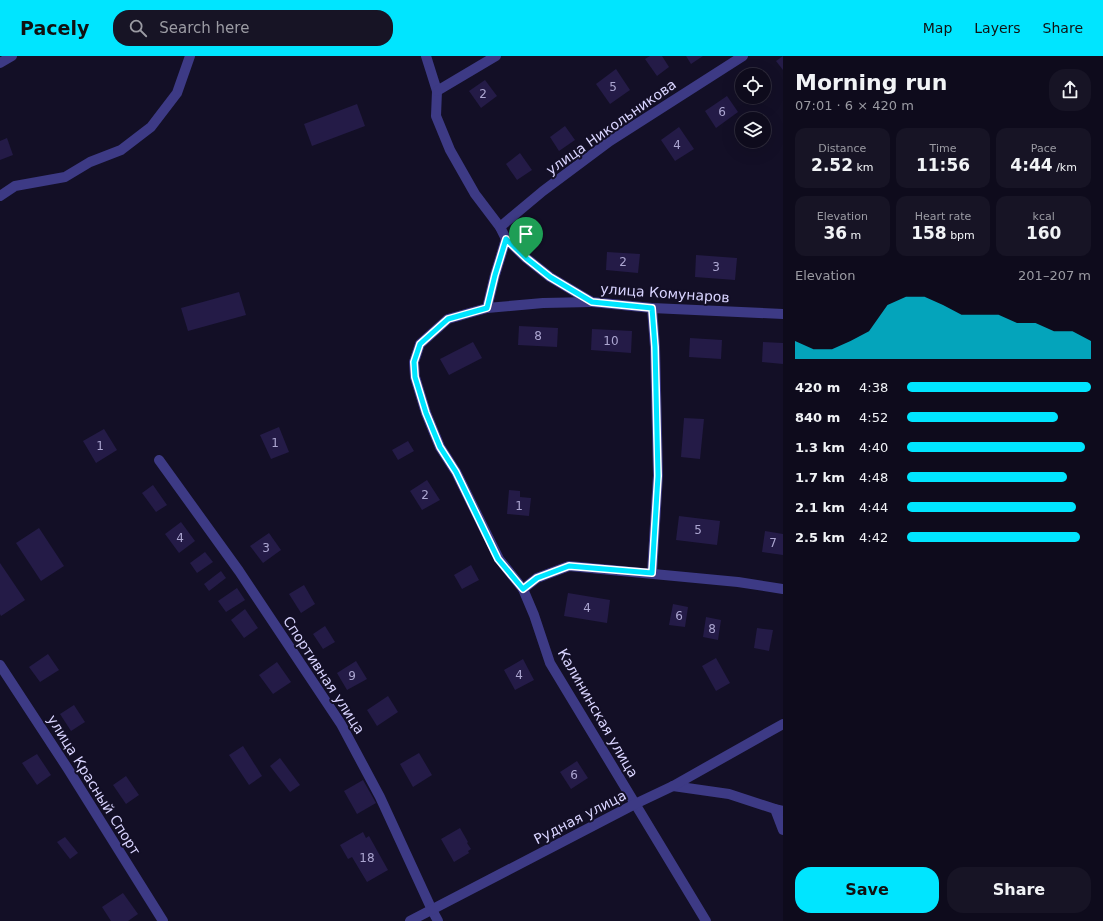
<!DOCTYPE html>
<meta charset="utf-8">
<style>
body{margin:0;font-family:"DejaVu Sans",sans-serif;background:#171425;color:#f1f3f6;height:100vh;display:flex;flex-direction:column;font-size:15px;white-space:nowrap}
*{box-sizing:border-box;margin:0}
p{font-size:13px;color:#9b9ba3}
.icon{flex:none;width:22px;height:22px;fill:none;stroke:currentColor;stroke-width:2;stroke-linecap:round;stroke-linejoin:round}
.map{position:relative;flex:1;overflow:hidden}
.side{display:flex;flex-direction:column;background:#0e0b1c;width:320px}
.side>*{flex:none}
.controls{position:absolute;left:735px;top:12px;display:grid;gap:8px}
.controls a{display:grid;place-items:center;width:36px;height:36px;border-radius:50%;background:#0e0b1c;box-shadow:0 4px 16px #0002,0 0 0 1px #2e2b3b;font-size:20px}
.pin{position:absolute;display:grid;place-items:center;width:34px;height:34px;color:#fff;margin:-41px -17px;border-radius:50% 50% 50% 0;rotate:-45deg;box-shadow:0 0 4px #0007}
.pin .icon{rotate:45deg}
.round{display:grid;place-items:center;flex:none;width:42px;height:42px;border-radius:16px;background:#171425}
.overview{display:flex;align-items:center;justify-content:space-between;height:68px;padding:0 12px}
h1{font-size:22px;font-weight:600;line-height:30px}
.figures{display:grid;grid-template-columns:repeat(3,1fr);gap:6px;height:68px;padding:4px 12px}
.figures div{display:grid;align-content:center;border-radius:10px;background:#171425;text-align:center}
.figures b{font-size:17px;font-weight:600}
.figures small{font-size:11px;font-weight:400}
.figures p{font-size:11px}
.chart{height:112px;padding:8px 12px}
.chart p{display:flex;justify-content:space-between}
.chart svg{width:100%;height:72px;margin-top:4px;fill:#00e5ff;opacity:.7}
.action{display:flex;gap:8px;margin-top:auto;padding:8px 12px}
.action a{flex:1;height:46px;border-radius:16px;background:#00e5ff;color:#111;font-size:16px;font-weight:600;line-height:46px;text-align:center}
.action a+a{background:#171425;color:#f1f3f6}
ul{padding:0 12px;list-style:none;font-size:13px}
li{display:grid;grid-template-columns:64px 48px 1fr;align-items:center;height:30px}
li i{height:10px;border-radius:5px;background:#00e5ff}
header{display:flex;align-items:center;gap:24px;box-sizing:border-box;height:56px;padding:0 20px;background:#00e5ff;color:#111}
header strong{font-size:19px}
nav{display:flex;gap:22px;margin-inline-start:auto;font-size:14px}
.search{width:280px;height:36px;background:#171425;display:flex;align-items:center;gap:10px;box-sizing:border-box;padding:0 14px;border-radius:16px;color:#9b9ba3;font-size:15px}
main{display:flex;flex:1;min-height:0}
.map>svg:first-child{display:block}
.building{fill:#241b47}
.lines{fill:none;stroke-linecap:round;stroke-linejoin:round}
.minor{stroke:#3d3a85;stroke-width:10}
.route-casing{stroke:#fff;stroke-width:8}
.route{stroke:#00e5ff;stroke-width:5}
.labels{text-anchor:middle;stroke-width:4;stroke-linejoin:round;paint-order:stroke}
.number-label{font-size:12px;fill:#aca6d1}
.street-label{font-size:14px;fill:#d9d4ff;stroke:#130f26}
</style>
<header>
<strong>Pacely</strong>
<div class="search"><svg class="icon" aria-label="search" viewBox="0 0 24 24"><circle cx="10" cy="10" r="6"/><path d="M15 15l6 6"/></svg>Search here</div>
<nav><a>Map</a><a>Layers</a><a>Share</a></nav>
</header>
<main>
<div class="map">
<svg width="783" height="865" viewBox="0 0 783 865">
<rect width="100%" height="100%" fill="#130f26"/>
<!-- building -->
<g class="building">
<polygon points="650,0 662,0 669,11 657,20 645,3"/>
<polygon points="686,0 703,0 691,8"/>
<polygon points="783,0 783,14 776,5"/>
<polygon points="616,13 630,34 610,48 596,28"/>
<polygon points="485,24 497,40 481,52 469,35"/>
<polygon points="727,40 738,56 716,72 705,55"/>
<polygon points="357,48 365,70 312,90 304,68"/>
<polygon points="565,70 575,84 559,95 550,81"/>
<polygon points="679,71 694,93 675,105 661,84"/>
<polygon points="7,82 13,99 0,104 0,85"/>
<polygon points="520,97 532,114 517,124 506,108"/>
<polygon points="607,196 640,198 638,217 606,214"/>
<polygon points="696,199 737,202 735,224 695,221"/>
<polygon points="239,236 246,259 188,275 181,252"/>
<polygon points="519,270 558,272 557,291 518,289"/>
<polygon points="592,273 632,275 631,297 591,294"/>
<polygon points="690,282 722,284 721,303 689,301"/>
<polygon points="473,286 482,302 449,319 440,303"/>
<polygon points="763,286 783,287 783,308 762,306"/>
<polygon points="684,362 704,363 700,403 681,401"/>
<polygon points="279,371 289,396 271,403 260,379"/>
<polygon points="104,373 117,394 96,407 83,385"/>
<polygon points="408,385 414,395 398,404 392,394"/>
<polygon points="427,424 440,444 422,454 410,435"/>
<polygon points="153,429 167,449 156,456 142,437"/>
<polygon points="509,434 520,435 520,441 531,442 529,460 507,458"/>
<polygon points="679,460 720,465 717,489 676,484"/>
<polygon points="181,466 195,485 179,497 165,478"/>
<polygon points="39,472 64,510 41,525 16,487"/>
<polygon points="765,475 783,478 783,499 762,496"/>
<polygon points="269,477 281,494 263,507 250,490"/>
<polygon points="205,496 213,506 197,517 190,507"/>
<polygon points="0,507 25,544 1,560 0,558"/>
<polygon points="471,509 479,524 462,533 454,519"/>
<polygon points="221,515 226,522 209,535 204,528"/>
<polygon points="304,529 315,548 301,557 289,538"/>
<polygon points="237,532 245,544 226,556 218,545"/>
<polygon points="568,537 610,544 607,567 564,560"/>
<polygon points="673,548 688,551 685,571 669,569"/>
<polygon points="245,553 258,572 244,582 231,564"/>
<polygon points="706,561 721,564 718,584 703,581"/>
<polygon points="325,570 335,586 323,593 313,578"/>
<polygon points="757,572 773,574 769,595 754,592"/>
<polygon points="48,598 59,614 40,626 29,611"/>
<polygon points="716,602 730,627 716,635 702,610"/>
<polygon points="523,603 534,624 515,634 504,614"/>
<polygon points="356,605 367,623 347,634 337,617"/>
<polygon points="277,606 291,626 273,638 259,619"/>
<polygon points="388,640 398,656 377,670 367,654"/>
<polygon points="74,649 85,666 71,675 60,658"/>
<polygon points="243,690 262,720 249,729 229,699"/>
<polygon points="419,697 432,719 413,731 400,708"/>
<polygon points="37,698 51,719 37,729 22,707"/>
<polygon points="280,702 300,729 290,736 270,710"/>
<polygon points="577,705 588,722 571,733 560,716"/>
<polygon points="126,720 139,739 126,748 113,729"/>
<polygon points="363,724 376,747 357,758 344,735"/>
<polygon points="460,772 468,786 467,787 471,793 468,795 469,797 454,806 441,783"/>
<polygon points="363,776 366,782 369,780 388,814 367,826 352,801 348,803 340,789"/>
<polygon points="65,781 78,797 70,803 57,786"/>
<polygon points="123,837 138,858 128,865 111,865 102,851"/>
</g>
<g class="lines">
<!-- minor -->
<g class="minor">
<polyline points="426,0 437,35 436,60 450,94 475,138 500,171 506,183 526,202 550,221 592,246 652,252 783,258"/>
<polyline points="0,7 12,0"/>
<polyline points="437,35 496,0"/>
<polyline points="0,140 15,130 65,121 90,106 121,94 151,71 177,37 190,0"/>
<polyline points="500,171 543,135 610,85 743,0"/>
<polyline points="592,246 543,247 487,252 448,263 420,288 414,306 415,321 426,357 440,391 456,416 499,503 523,533 534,559 550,607 706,865"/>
<polyline points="487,252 495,219 506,183"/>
<polyline points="652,252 655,291 658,419 652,517"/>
<polyline points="159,404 239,515 341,668 380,741 432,854 438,865"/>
<polyline points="523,533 537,522 569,510 738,526 783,533"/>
<polyline points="0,609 68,713 163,865"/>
<polyline points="673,730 729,738 775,753 783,755"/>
<polyline points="775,753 783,774"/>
<polyline points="410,865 635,748 673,730 783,668"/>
</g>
</g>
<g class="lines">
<defs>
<polygon id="route" points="506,183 526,202 550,221 592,246 652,252 655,291 658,420 652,517 569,510 537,522 523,533 498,503 456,416 440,391 426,357 415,321 414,306 420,288 448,263 487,252 495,219"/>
</defs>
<!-- route casing -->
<use href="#route" class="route-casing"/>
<!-- route -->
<use href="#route" class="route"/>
</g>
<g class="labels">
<!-- number labels -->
<g class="number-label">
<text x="613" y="35">5</text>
<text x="483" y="42">2</text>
<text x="722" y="60">6</text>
<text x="677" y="93">4</text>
<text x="623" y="210">2</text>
<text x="716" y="215">3</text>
<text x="538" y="284">8</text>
<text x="611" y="289">10</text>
<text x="275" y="391">1</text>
<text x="100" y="394">1</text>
<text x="425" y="443">2</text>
<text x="519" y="454">1</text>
<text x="698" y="478">5</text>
<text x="180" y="486">4</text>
<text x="773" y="491">7</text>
<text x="266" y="496">3</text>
<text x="587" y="556">4</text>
<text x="679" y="564">6</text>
<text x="712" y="577">8</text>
<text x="519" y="623">4</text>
<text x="352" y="624">9</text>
<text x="574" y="723">6</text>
<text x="367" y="806">18</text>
</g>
<!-- street labels -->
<g class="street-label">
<text transform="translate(611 71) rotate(-35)" y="5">улица Никольникова</text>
<text transform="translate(665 237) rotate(4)" y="5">улица Комунаров</text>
<text transform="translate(324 619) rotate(57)" y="5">Спортивная улица</text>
<text transform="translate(598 657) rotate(60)" y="5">Калининская улица</text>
<text transform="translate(94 729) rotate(58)" y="5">улица Красный Спорт</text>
<text transform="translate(580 761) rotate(-27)" y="5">Рудная улица</text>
</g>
</g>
</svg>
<div class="controls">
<a><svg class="icon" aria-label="locate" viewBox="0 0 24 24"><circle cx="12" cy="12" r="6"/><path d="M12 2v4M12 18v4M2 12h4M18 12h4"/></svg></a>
<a><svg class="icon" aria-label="layers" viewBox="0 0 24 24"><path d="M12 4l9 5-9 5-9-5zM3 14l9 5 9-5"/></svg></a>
</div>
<div class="pin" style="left:526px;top:202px;background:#1e9e55"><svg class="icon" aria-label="arrive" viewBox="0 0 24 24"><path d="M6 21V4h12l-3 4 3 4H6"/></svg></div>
</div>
<section class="side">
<div class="overview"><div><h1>Morning run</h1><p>07:01 · 6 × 420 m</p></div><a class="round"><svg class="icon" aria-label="share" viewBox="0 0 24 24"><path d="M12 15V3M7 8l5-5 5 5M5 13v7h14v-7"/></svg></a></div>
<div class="figures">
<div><p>Distance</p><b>2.52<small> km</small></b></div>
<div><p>Time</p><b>11:56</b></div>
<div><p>Pace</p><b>4:44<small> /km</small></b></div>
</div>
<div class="figures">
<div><p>Elevation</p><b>36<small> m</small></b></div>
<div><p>Heart rate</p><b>158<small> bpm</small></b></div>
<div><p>kcal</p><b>160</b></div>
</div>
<div class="chart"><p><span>Elevation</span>201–207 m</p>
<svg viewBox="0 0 160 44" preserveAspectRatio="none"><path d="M0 44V33L10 38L20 38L30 33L40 27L50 11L60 6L70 6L80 11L90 17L100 17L110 17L120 22L130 22L140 27L150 27L160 33V44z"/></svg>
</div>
<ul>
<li><b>420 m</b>4:38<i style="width:100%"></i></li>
<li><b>840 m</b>4:52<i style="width:82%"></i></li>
<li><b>1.3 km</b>4:40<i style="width:97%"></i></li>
<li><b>1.7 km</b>4:48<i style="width:87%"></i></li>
<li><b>2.1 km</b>4:44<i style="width:92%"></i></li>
<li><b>2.5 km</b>4:42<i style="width:94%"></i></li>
</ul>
<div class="action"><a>Save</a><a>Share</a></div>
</section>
</main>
